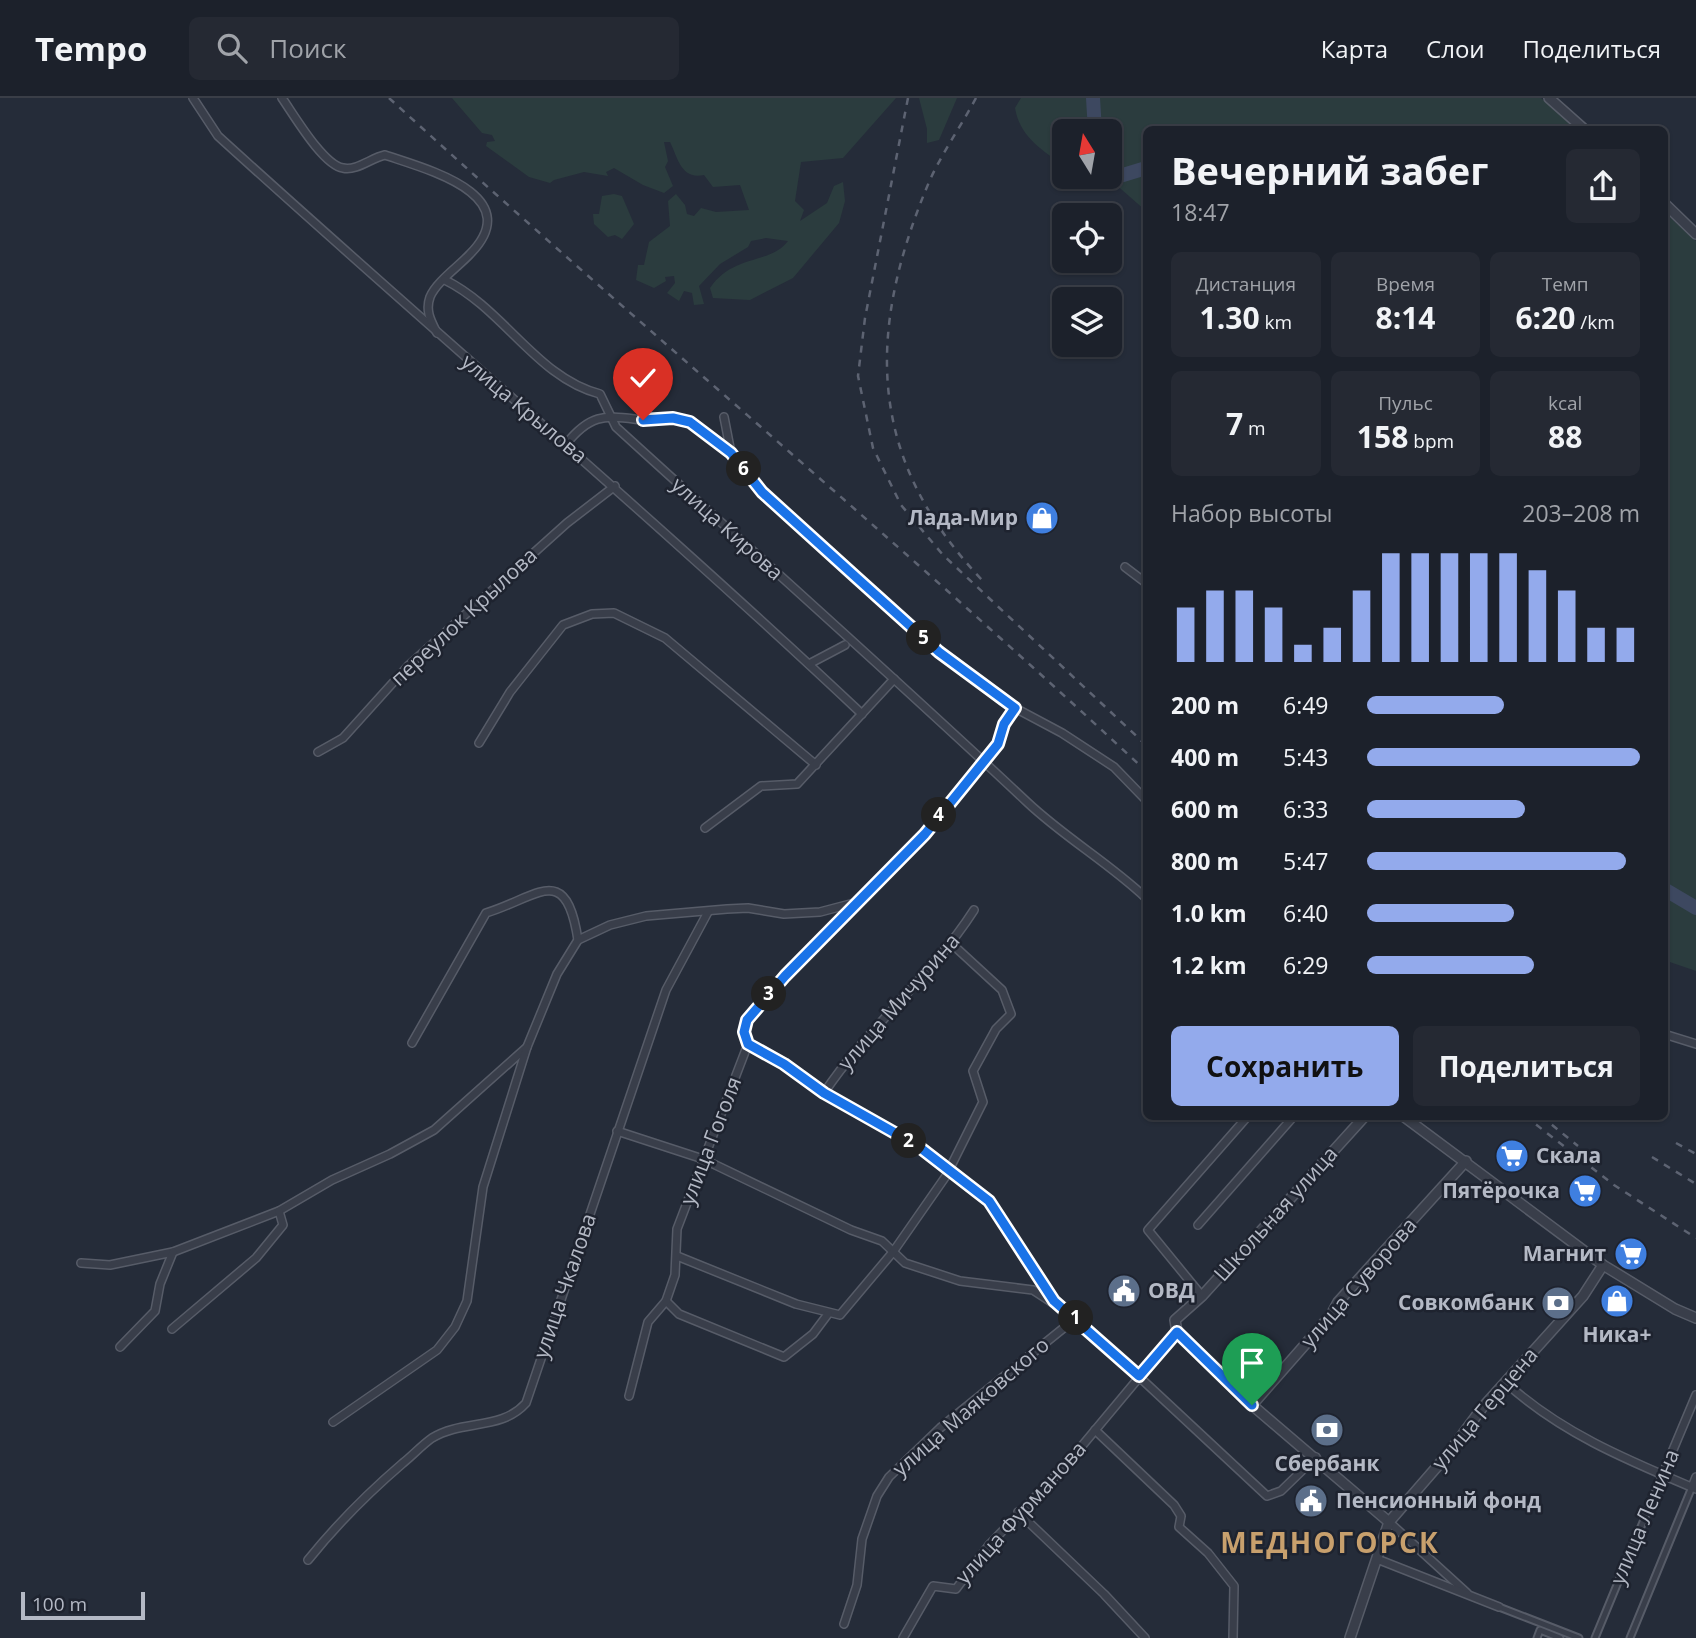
<!DOCTYPE html>
<html lang="ru">
<meta charset="utf-8">
<style>
body{margin:0;font-family:"Open Sans",sans-serif;background:#252933;color:#f1f3f6;height:100vh;display:flex;flex-direction:column;font-size:26px;white-space:nowrap}
*{box-sizing:border-box;margin:0}
p{font-size:23px;color:#a0a3a9}
.icon{flex:none;width:38px;height:38px;fill:none;stroke:currentColor;stroke-width:2;stroke-linecap:round;stroke-linejoin:round}
.map{position:relative;flex:1;overflow:hidden}
.side{position:absolute;left:1143px;top:28px;width:525px;height:994px;display:flex;flex-direction:column;background:#1c212b;border-radius:10px;box-shadow:0 2px 5px #0004,0 0 0 2px #3a3e47}
.side>*{flex:none}
.needle{width:46px;rotate:349deg}
.controls{position:absolute;left:1052px;top:21px;display:grid;gap:14px}
.controls a{display:grid;place-items:center;width:70px;height:70px;border-radius:10px;background:#1c212b;box-shadow:0 2px 5px #0004,0 0 0 2px #3a3e47;font-size:35px}
.scale{position:absolute;left:21px;bottom:18px;width:124px;box-sizing:border-box;padding-left:7px;border:4px solid #b4b9c5;border-top:0;font-size:19px;line-height:24px;white-space:nowrap;color:#b4b9c5;-webkit-text-stroke:5px #1e232f;paint-order:stroke}
.pin{position:absolute;display:grid;place-items:center;width:60px;height:60px;color:#fff;margin:-72px -30px;border-radius:50% 50% 50% 0;rotate:-45deg;box-shadow:0 0 7px #0007}
.pin .icon{rotate:45deg}
.km{position:absolute;width:35px;height:35px;margin:-18px;border-radius:50%;background:#222;color:#fff;font-size:19px;line-height:35px;text-align:center}
.round{display:grid;place-items:center;flex:none;width:74px;height:74px;border-radius:10px;background:#252933}
.head{display:flex;align-items:center;justify-content:space-between;height:119px;padding:0 28px}
h1{font-size:38px;font-weight:700;line-height:52px}
.metrics{display:grid;grid-template-columns:repeat(3,1fr);gap:10px;height:119px;padding:7px 28px}
.metrics div{display:grid;align-content:center;border-radius:10px;background:#252933;text-align:center}
.metrics b{font-size:30px;font-weight:700}
.metrics small{font-size:19px;font-weight:400}
.metrics p{font-size:19px}
.chart{height:196px;padding:14px 28px}
.chart p{display:flex;justify-content:space-between}
.chart svg{width:100%;height:126px;margin-top:7px;stroke:#93aaec;stroke-width:6}
.action{display:flex;gap:14px;margin-top:auto;padding:14px 28px}
.action a{flex:1;height:80px;border-radius:10px;background:#93aaec;color:#111;font-size:28px;font-weight:700;line-height:80px;text-align:center}
.action a+a{background:#252933;color:#f1f3f6}
ul{padding:0 28px;list-style:none;font-size:23px}
li{display:grid;grid-template-columns:112px 84px 1fr;align-items:center;height:52px}
li i{height:18px;border-radius:9px;background:#93aaec}
header{display:flex;align-items:center;gap:42px;box-sizing:border-box;height:98px;padding:0 35px;background:#1c212b;border-bottom:2px solid #3a3e47}
header strong{font-size:33px}
nav{display:flex;gap:38px;margin-inline-start:auto;font-size:24px}
.search{width:490px;height:63px;background:#252933;display:flex;align-items:center;gap:18px;box-sizing:border-box;padding:0 24px;border-radius:10px;color:#a0a3a9;font-size:26px}
.map>svg:first-child{display:block}
.green{fill:#2b3c3e}
.lines{fill:none;stroke-linecap:round;stroke-linejoin:round}
.river{stroke:#3d4860;stroke-width:14}
.pedestrian-casing{stroke:#575c68;stroke-width:9}
.minor-casing{stroke:#575c68;stroke-width:10}
.tertiary-casing{stroke:#575c68;stroke-width:12}
.pedestrian{stroke:#393e4a;stroke-width:5}
.minor{stroke:#393e4a;stroke-width:7}
.tertiary{stroke:#393e4a;stroke-width:9}
.rail{stroke:#5d6372;stroke-width:2.5;stroke-dasharray:7 7;stroke-linecap:butt}
.route-casing{stroke:#fff;stroke-width:14}
.route{stroke:#1a73e8;stroke-width:9}
.labels{text-anchor:middle;stroke-width:5;stroke-linejoin:round;paint-order:stroke}
.street-label{font-size:21px;fill:#b4b9c5;stroke:#1e232f}
.poi-label{font-size:21px;font-weight:bold;fill:#b4b9c5;stroke:#1e232f;text-anchor:end}
.district-label{font-size:28px;font-weight:bold;letter-spacing:2px;fill:#c8a06d;stroke:#1e232f}
</style>
<header>
<strong>Tempo</strong>
<div class="search"><svg class="icon" aria-label="search" viewBox="0 0 24 24"><circle cx="10" cy="10" r="6"/><path d="M15 15l6 6"/></svg>Поиск</div>
<nav><a>Карта</a><a>Слои</a><a>Поделиться</a></nav>
</header>
<div class="map">
<svg width="1696" height="1540" viewBox="0 0 1696 1540">
<rect width="100%" height="100%" fill="#252c39"/>
<!-- green -->
<g class="green">
<path d="M452,0h444l-53,60 -42,4 -6,39 9,9 -4,11 27,-18 7,-17 9,-4 2,19 -6,22 -46,55 -43,22 -37,-2 -3,-10c24,-35 60,-23 78,-47l-22,-3 -15,3 -3,6 -28,17 -21,22 5,18 -10,1 -2,-12 -8,-2 -5,10 -12,-8 8,-10 -1,-7 -9,1 1,4 -12,7 -18,-8 2,-15h6l5,-23 21,-16 -2,-25 8,-7 9,11 2,9 7,2 7,-8 15,4 33,-2 -9,-25 -27,2 -9,-12c-23,5 -26,-17 -34,-33h-6l4,19 -3,6 8,19 -9,7 -21,-8 -29,-17 -8,4 2,4 -24,-4 -30,8 -4,3 -21,-6 -43,-31 1,-4 8,-1 -3,-6 -10,-2z"/>
<polygon points="919,0 957,0 939,42 927,45 927,31"/>
<path d="M1021,0h520l34,31 -429,1v81l-33,-29 -27,-5h24v-46h-46v35c-23,-17 -44,-29 -49,-58z"/>
<polygon points="614,96 622,98 634,126 622,141 615,137 608,139 594,126 593,116 599,116 602,98"/>
<polygon points="1664,114 1696,143 1696,873 1664,862"/>
</g>
<g class="lines">
<!-- river -->
<g class="river">
<polyline points="1093,0 1095,33"/>
<polyline points="1110,69 1123,77 1146,70"/>
<polyline points="1664,791 1696,810"/>
</g>
<defs>
<g id="pedestrian">
<polyline points="1499,1509 1579,1540"/>
<polyline points="1537,1540 1540,1532 1560,1540"/>
<polyline points="1595,1540 1662,1378"/>
<polyline points="1630,1540 1692,1389"/>
</g>
<g id="minor">
<path d="M193,0l25,38c213,194 434,380 644,578"/>
<path d="M282,0c12,17 41,67 61,70 14,3 28,-10 42,-13 41,14 143,40 85,99 -11,12 -34,28 -40,43 -5,14 1,24 7,36"/>
<path d="M445,182c59,29 92,98 155,114l16,33c137,125 276,248 411,375 37,35 82,61 119,96"/>
<polyline points="724,319 731,355 762,394 798,427 939,554 1002,603 1062,635 1114,669 1146,702"/>
<path d="M566,346c26,-32 39,-28 77,-24 16,1 33,-6 48,3 15,8 26,21 40,30"/>
<polyline points="1125,469 1146,485"/>
<polyline points="809,566 845,547"/>
<polyline points="479,645 510,594 563,527 592,516 614,515 665,540 816,667"/>
<polyline points="318,654 343,640 408,568 567,425 615,388"/>
<polyline points="705,730 761,688 797,686 894,581"/>
<polyline points="1664,936 1696,946"/>
<path d="M412,945l74,-130c52,-16 80,-52 92,27"/>
<polyline points="748,946 784,966 824,995 918,1048 989,1103 1053,1201"/>
<path d="M824,995c44,-66 107,-116 150,-183"/>
<polyline points="617,1033 703,1061 851,1132 882,1143 905,1165 960,1183 1033,1192 1076,1220 1267,1398 1281,1393 1316,1359"/>
<polyline points="1198,1127 1294,1018"/>
<polyline points="677,1158 796,1206 840,1217 893,1154 946,1078 983,1004 973,973 996,931 1011,916 1002,892 952,846"/>
<polyline points="81,1165 110,1167 173,1154 279,1113 332,1082 390,1056 434,1032 527,949 557,876 578,842 610,827 646,818 727,811 748,810 784,816 820,814 858,804"/>
<polyline points="1202,1198 1148,1132 1248,1018"/>
<polyline points="666,1203 679,1216 784,1259 813,1236 828,1216"/>
<polyline points="172,1231 256,1160 283,1127 279,1113"/>
<polyline points="120,1249 155,1213 160,1186 173,1154"/>
<path d="M1505,1284c56,51 122,78 191,107"/>
<polyline points="629,1298 648,1224 666,1203 675,1177 677,1131 748,946 744,934 747,922 784,879 925,735 998,646 1004,626 1015,610"/>
<polyline points="333,1324 437,1252 455,1229 467,1203 483,1089 527,949"/>
<polyline points="1095,1332 1174,1407 1181,1418 1179,1429 1208,1455 1234,1488 1233,1540"/>
<polyline points="1662,1378 1696,1297"/>
<polyline points="1692,1389 1696,1379"/>
<polyline points="1018,1414 1104,1496 1145,1540"/>
<polyline points="1389,1424 1467,1495"/>
<polyline points="1377,1461 1499,1509"/>
<path d="M308,1462c29,-36 60,-67 95,-97 10,-8 19,-18 29,-25 31,-19 69,-7 94,-35l140,-413 42,-78"/>
<polyline points="844,1526 857,1487 862,1441 877,1398 889,1379 940,1330 1076,1220"/>
<polyline points="903,1540 933,1488 956,1491 989,1447 1066,1367 1177,1234"/>
</g>
<g id="tertiary">
<polyline points="1549,0 1585,32"/>
<polyline points="1664,105 1696,136"/>
<polyline points="1365,1018 1202,1198 1175,1222 1177,1234 1252,1307 1389,1424"/>
<polyline points="1403,1018 1603,1167 1675,1211 1696,1220"/>
<polyline points="1252,1307 1331,1217 1338,1204 1466,1063"/>
<polyline points="1350,1540 1389,1424 1448,1356 1482,1310 1583,1198 1603,1167"/>
</g>
</defs>
<!-- pedestrian casing -->
<use href="#pedestrian" class="pedestrian-casing"/>
<!-- minor casing -->
<use href="#minor" class="minor-casing"/>
<!-- tertiary casing -->
<use href="#tertiary" class="tertiary-casing"/>
<!-- pedestrian -->
<use href="#pedestrian" class="pedestrian"/>
<!-- minor -->
<use href="#minor" class="minor"/>
<!-- tertiary -->
<use href="#tertiary" class="tertiary"/>
<!-- rail -->
<g class="rail">
<path d="M389,0c250,228 510,443 757,673"/>
<polyline points="908,0 865,220 858,278 873,350 901,407 943,457 1146,647"/>
<path d="M976,0c-15,28 -34,55 -47,84 -63,150 -63,276 54,399"/>
<polyline points="1525,1018 1614,1087 1696,1140"/>
<polyline points="1541,1018 1578,1048"/>
<polyline points="1676,1045 1696,1056"/>
<polyline points="1652,1059 1696,1086"/>
</g>
</g>
<g class="lines">
<defs>
<polyline id="route" points="643,322 673,320 690,324 731,355 762,394 858,481 939,554 1015,610 1004,626 998,646 925,736 785,878 747,922 744,934 748,946 784,966 824,995 918,1048 989,1103 1054,1203 1139,1278 1177,1234 1252,1307"/>
</defs>
<!-- route casing -->
<use href="#route" class="route-casing"/>
<!-- route -->
<use href="#route" class="route"/>
</g>
<!-- icons -->
<defs>
<symbol id="shop-disc" viewBox="-11 -11 22 22"><circle r="9.5" fill="#3f7fe0" stroke="#1e232f"/><path d="M-5-2.5h2.3a2.7 3.5 0 0 1 5.4 0H5L5.5 6h-11ZM-1.5-2.5h3a1.5 2.3 0 0 0-3 0Z" fill="#fff"/></symbol>
<symbol id="supermarket-disc" viewBox="-11 -11 22 22"><circle r="9.5" fill="#3f7fe0" stroke="#1e232f"/><path d="M-6-5.5h2.5l.6 2H6L4.5 2H-2.5L-4.4-4H-6ZM-1.5 3.2a1.3 1.3 0 1 0 .1 0ZM3 3.2a1.3 1.3 0 1 0 .1 0Z" fill="#fff"/></symbol>
<symbol id="civic-disc" viewBox="-11 -11 22 22"><circle r="9.5" fill="#5c6f8a" stroke="#1e232f"/><path d="M-.6-6.5H3V-4.5H.6V-3L4-1V1h2V6H-6V1h2V-1L-.6-3ZM-1.2 2.5V6h2.4V2.5Z" fill="#fff"/></symbol>
<symbol id="bank-disc" viewBox="-11 -11 22 22"><circle r="9.5" fill="#5c6f8a" stroke="#1e232f"/><path d="M-6-4H6V4H-6ZM0-2.3a2.3 2.3 0 1 0 0 4.6a2.3 2.3 0 1 0 0-4.6Z" fill="#fff"/></symbol>
</defs>
<g fill-rule="evenodd">
<use href="#shop-disc" x="1023" y="401" width="38" height="38"/>
<use href="#supermarket-disc" x="1493" y="1039" width="38" height="38"/>
<use href="#supermarket-disc" x="1566" y="1074" width="38" height="38"/>
<use href="#supermarket-disc" x="1612" y="1137" width="38" height="38"/>
<use href="#civic-disc" x="1105" y="1174" width="38" height="38"/>
<use href="#shop-disc" x="1598" y="1184" width="38" height="38"/>
<use href="#bank-disc" x="1539" y="1186" width="38" height="38"/>
<use href="#bank-disc" x="1308" y="1313" width="38" height="38"/>
<use href="#civic-disc" x="1292" y="1384" width="38" height="38"/>
</g>
<g class="labels">
<!-- street labels -->
<g class="street-label">
<text transform="translate(524 311) rotate(40)" y="7">улица Крылова</text>
<text transform="translate(727 431) rotate(42)" y="7">улица Кирова</text>
<text transform="translate(464 519) rotate(-43)" y="7">переулок Крылова</text>
<text transform="translate(899 904) rotate(-49)" y="7">улица Мичурина</text>
<text transform="translate(711 1043) rotate(-69)" y="7">улица Гоголя</text>
<text transform="translate(1276 1116) rotate(-48)" y="7">Школьная улица</text>
<text transform="translate(1359 1185) rotate(-49)" y="7">улица Суворова</text>
<text transform="translate(565 1188) rotate(-71)" y="7">улица Чкалова</text>
<text transform="translate(971 1309) rotate(-41)" y="7">улица Маяковского</text>
<text transform="translate(1485 1311) rotate(-50)" y="7">улица Герцена</text>
<text transform="translate(1021 1415) rotate(-48)" y="7">улица Фурманова</text>
<text transform="translate(1645 1419) rotate(-67)" y="7">улица Ленина</text>
</g>
<!-- poi labels -->
<g class="poi-label">
<text x="1018" y="427">Лада-Мир</text>
<text x="1536" y="1065" text-anchor="start">Скала</text>
<text x="1560" y="1100">Пятёрочка</text>
<text x="1606" y="1163">Магнит</text>
<text x="1148" y="1200" text-anchor="start">ОВД</text>
<text x="1534" y="1212">Совкомбанк</text>
<text x="1617" y="1244" text-anchor="middle">Ника+</text>
<text x="1327" y="1373" text-anchor="middle">Сбербанк</text>
<text x="1336" y="1410" text-anchor="start">Пенсионный фонд</text>
</g>
<!-- district labels -->
<g class="district-label">
<text x="1330" y="1455">МЕДНОГОРСК</text>
</g>
</g>
</svg>
<div class="controls">
<a><svg class="needle" viewBox="-14 -14 28 28"><path d="M0-13l5 13h-10z" fill="#e53935"/><path d="M0 13l5-13h-10z" fill="#a0a3a9"/></svg></a>
<a><svg class="icon" aria-label="locate" viewBox="0 0 24 24"><circle cx="12" cy="12" r="6"/><path d="M12 2v4M12 18v4M2 12h4M18 12h4"/></svg></a>
<a><svg class="icon" aria-label="layers" viewBox="0 0 24 24"><path d="M12 4l9 5-9 5-9-5zM3 14l9 5 9-5"/></svg></a>
</div>
<div class="scale">100 m</div>
<div class="pin" style="left:1252px;top:1307px;background:#1e9e55"><svg class="icon" aria-label="arrive" viewBox="0 0 24 24"><path d="M6 21V4h12l-3 4 3 4H6"/></svg></div>
<div class="pin" style="left:643px;top:322px;background:#d93025"><svg class="icon" aria-label="check" viewBox="0 0 24 24"><path d="M5 12l5 5 9-10"/></svg></div>
<b class="km" style="left:1076px;top:1220px">1</b>
<b class="km" style="left:909px;top:1043px">2</b>
<b class="km" style="left:769px;top:896px">3</b>
<b class="km" style="left:939px;top:717px">4</b>
<b class="km" style="left:924px;top:540px">5</b>
<b class="km" style="left:744px;top:371px">6</b>
<section class="side">
<div class="head"><div><h1>Вечерний забег</h1><p>18:47</p></div><a class="round"><svg class="icon" aria-label="share" viewBox="0 0 24 24"><path d="M12 15V3M7 8l5-5 5 5M5 13v7h14v-7"/></svg></a></div>
<div class="metrics">
<div><p>Дистанция</p><b>1.30<small> km</small></b></div>
<div><p>Время</p><b>8:14</b></div>
<div><p>Темп</p><b>6:20<small> /km</small></b></div>
</div>
<div class="metrics">
<div><b>7<small> m</small></b></div>
<div><p>Пульс</p><b>158<small> bpm</small></b></div>
<div><p>kcal</p><b>88</b></div>
</div>
<div class="chart"><p><span>Набор высоты</span>203–208 m</p>
<svg viewBox="0 0 160 44" preserveAspectRatio="none"><path d="M5 44V25M15 44V19M25 44V19M35 44V25M45 44V38M55 44V32M65 44V19M75 44V6M85 44V6M95 44V6M105 44V6M115 44V6M125 44V12M135 44V19M145 44V32M155 44V32"/></svg>
</div>
<ul>
<li><b>200 m</b>6:49<i style="width:50%"></i></li>
<li><b>400 m</b>5:43<i style="width:100%"></i></li>
<li><b>600 m</b>6:33<i style="width:58%"></i></li>
<li><b>800 m</b>5:47<i style="width:95%"></i></li>
<li><b>1.0 km</b>6:40<i style="width:54%"></i></li>
<li><b>1.2 km</b>6:29<i style="width:61%"></i></li>
</ul>
<div class="action"><a>Сохранить</a><a>Поделиться</a></div>
</section>
</div>
